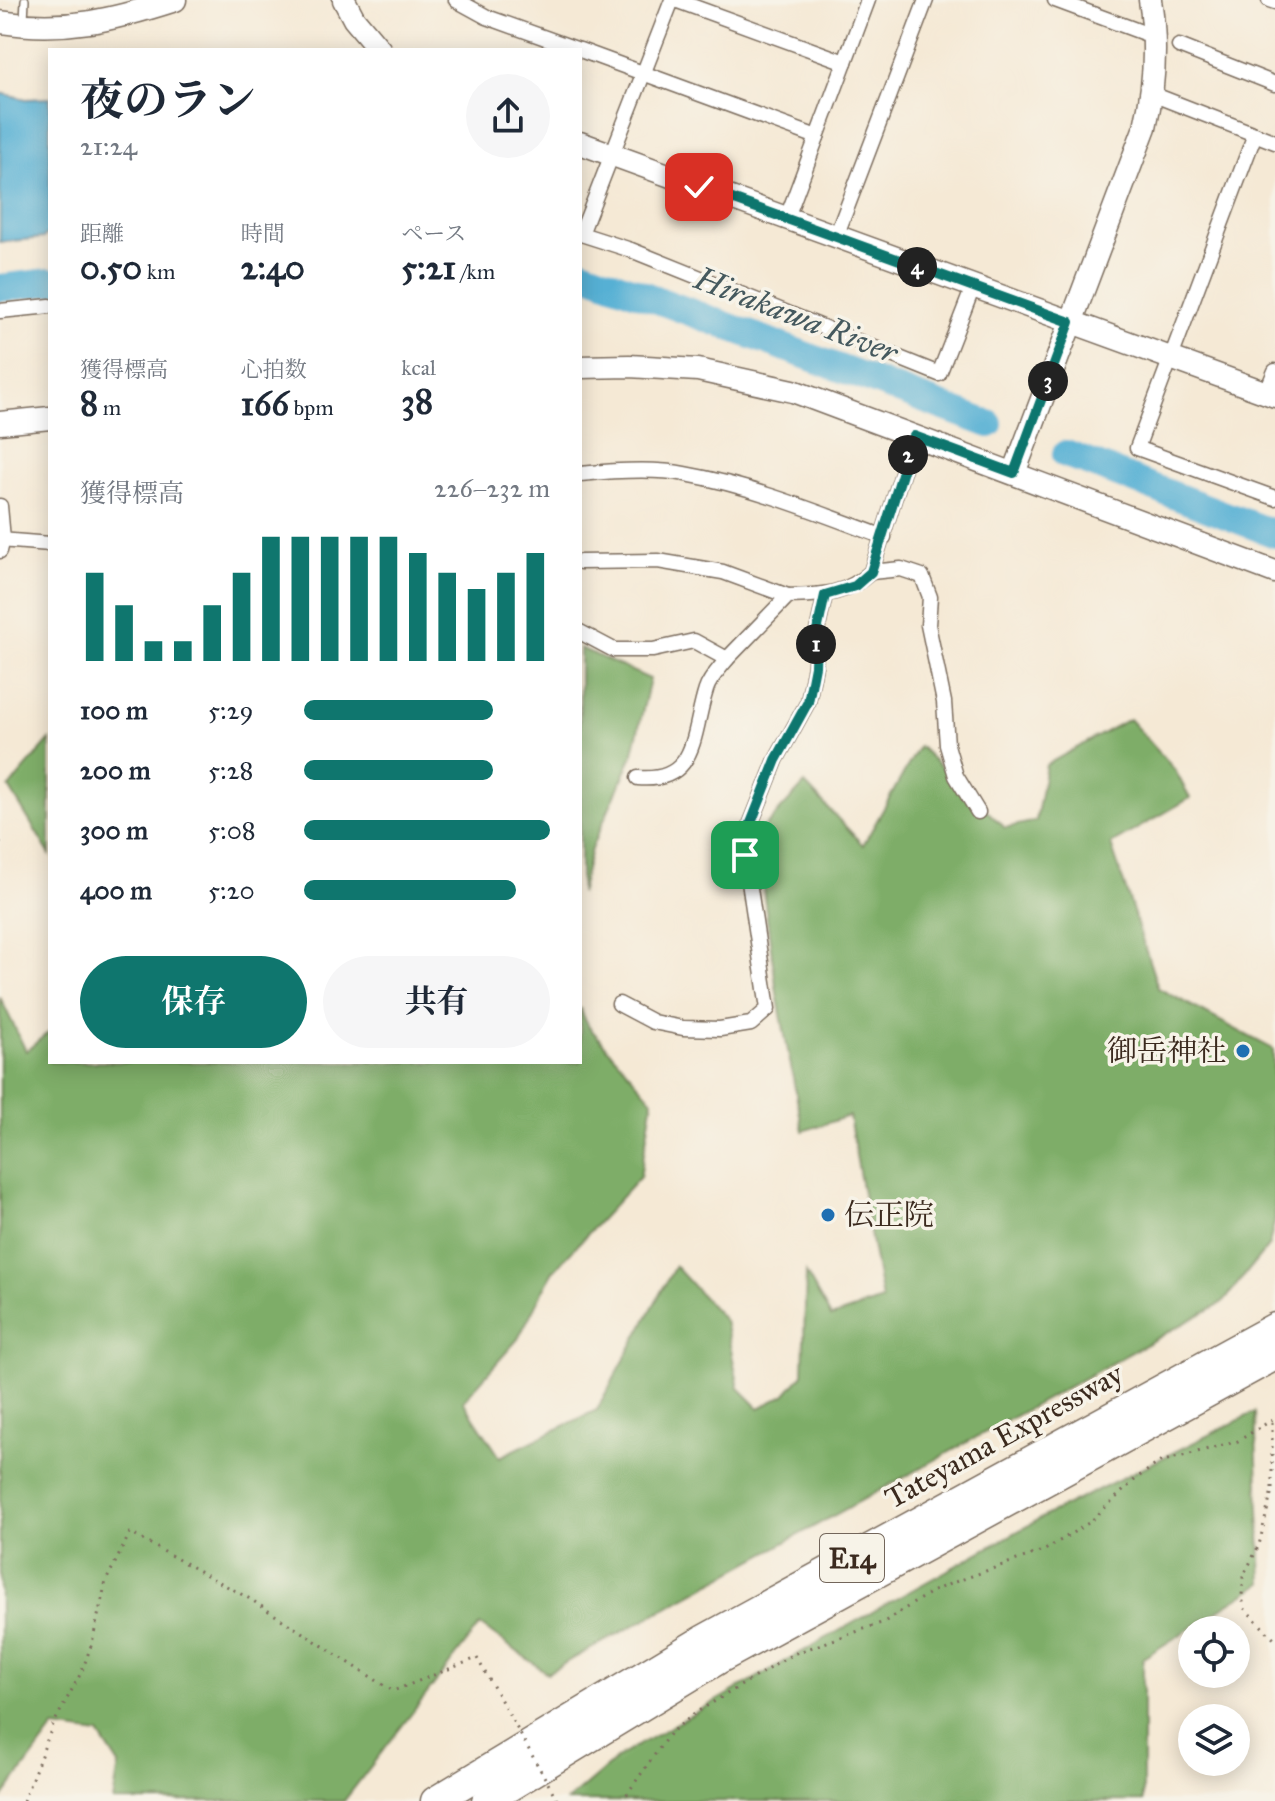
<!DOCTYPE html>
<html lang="ja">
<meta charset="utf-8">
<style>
body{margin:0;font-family:"IM FELL Great Primer","Noto Serif JP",serif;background:#f6f6f7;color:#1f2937;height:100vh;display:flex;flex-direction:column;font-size:30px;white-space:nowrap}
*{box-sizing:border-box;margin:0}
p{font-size:26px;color:#747a83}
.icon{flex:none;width:44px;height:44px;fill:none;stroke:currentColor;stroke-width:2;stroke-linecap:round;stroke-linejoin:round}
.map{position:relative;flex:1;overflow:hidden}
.panel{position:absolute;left:48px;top:48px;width:534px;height:1016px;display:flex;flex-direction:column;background:#fff;border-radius:0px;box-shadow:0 4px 20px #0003}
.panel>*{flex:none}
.fabs{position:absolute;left:1178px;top:1616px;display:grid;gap:16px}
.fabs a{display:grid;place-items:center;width:72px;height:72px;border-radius:50%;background:#fff;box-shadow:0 4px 20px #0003;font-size:40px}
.pin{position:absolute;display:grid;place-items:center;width:68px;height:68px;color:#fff;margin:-34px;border-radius:16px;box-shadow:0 4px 12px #0006}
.km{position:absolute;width:40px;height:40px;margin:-20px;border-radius:50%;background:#222;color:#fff;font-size:22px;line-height:40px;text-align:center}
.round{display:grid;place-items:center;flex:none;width:84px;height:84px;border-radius:42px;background:#f6f6f7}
.headline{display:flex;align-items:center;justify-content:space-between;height:136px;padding:0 32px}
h1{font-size:44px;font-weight:700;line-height:60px}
.stats{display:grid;grid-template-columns:repeat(3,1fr);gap:12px;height:136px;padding:8px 32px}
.stats div{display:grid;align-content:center}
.stats b{font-size:34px;font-weight:700}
.stats small{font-size:22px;font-weight:400}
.stats p{font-size:22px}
.chart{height:224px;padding:16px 32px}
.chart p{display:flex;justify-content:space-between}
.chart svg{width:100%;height:144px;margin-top:8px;stroke:#0f766e;stroke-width:6}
.cta{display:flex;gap:16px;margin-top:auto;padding:16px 32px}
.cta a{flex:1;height:92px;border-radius:48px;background:#0f766e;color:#fff;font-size:32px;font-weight:700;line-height:92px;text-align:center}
.cta a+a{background:#f6f6f7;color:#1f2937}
ul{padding:0 32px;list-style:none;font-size:26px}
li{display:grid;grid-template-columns:128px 96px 1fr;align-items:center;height:60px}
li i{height:20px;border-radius:10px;background:#0f766e}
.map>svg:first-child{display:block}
.forest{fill:#7ead67;stroke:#5c6c42;stroke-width:2}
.water{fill:#57b0d4;stroke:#496d79;stroke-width:2}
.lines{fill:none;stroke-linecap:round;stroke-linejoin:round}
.river{stroke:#57b0d4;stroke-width:28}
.lane-casing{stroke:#7c6d5e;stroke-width:10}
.street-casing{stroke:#7c6d5e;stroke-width:17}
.secondary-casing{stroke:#7c6d5e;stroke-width:25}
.highway-casing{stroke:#7c6d5e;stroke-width:31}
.path{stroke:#7c6d5e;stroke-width:3;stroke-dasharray:2 6;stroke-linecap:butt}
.lane{stroke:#fff;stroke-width:7}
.street{stroke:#fff;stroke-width:14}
.secondary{stroke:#fff;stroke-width:22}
.highway{stroke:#fff;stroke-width:28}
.path-bridge{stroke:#7c6d5e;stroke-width:3;stroke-dasharray:2 6;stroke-linecap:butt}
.route-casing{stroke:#fff;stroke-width:16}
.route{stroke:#0f766e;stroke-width:10}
.poi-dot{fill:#1f6fb2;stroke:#f7f3e8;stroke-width:3}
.labels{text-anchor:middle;stroke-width:7;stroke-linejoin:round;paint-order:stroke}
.shield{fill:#f7f3e8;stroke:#73665b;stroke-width:2}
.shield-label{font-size:28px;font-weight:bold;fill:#3b2a1e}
.poi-label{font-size:30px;fill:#3b2a1e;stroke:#f7f3e8;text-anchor:end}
.street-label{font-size:30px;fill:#3b2a1e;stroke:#f7f3e8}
.water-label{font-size:32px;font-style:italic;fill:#45595e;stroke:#f7f3e8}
</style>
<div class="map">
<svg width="1275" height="1801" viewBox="0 0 1275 1801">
<rect width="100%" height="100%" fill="#f7f3e8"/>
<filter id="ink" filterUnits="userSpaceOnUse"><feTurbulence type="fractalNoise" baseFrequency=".0125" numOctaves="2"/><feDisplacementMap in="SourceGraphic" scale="16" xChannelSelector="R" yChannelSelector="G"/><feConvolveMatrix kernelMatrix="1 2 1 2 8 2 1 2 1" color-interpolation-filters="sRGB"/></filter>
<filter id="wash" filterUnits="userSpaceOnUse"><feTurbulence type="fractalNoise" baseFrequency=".006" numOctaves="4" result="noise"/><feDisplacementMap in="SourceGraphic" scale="32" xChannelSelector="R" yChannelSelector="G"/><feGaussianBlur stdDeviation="1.8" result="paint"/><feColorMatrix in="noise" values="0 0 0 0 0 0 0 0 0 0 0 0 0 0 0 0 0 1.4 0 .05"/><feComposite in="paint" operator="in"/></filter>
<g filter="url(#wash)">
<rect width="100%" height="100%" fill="#f5e9d5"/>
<!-- forest -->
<g class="forest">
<polygon points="580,648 650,679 632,757 591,849 580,894"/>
<polygon points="1129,719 1175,770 1190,798 1111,844 1158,988 1273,1049 1275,1219 1269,1245 1223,1302 547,1673 480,1625 344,1801 113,1801 119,1765 99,1734 54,1728 0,1801 0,997 26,1051 50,1031 50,1062 580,1062 580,1008 588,1026 653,1100 640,1177 553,1271 518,1339 463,1401 500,1457 597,1410 675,1266 725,1321 739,1388 759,1408 785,1395 803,1374 806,1273 831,1317 882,1300 849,1116 803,1131 777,993 756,836 805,784 863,845 919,746 1005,828 1036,821 1046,765"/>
<polygon points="50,740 50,855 9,787"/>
<polygon points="1255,1412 1262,1583 1143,1658 1143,1801 567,1801 621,1755 874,1611 1049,1514"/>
</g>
<!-- water -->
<polygon class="water" points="0,93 26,99 50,98 50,234 45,235 44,238 0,242"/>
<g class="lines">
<!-- river -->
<g class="river">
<polyline points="580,271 989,424"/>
<polyline points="0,288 50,282"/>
<polyline points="1066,454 1275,534"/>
</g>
</g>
</g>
<g filter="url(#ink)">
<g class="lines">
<defs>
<polyline id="lane" points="24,20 25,0"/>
<g id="street">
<polyline points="456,0 487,17 579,50"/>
<polyline points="672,0 581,234 631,250 939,374 973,287"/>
<polyline points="675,0 845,62"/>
<polyline points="1055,0 1144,33"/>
<polyline points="1269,0 1275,2"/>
<polyline points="1179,46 1275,84"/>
<polyline points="580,50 817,137"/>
<polyline points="1152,94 1275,142"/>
<polyline points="1255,134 1137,448 1275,498"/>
<polyline points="786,220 868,0"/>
<polyline points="840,226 926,0"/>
<polyline points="0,311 50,306"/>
<polyline points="1266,393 1275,371"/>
<path d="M580,474c31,-3 74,-6 105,0 68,12 134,39 199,63"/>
<polyline points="0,506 3,539 0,551"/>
<polyline points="0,540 50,544"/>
<polyline points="580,562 658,561 723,572 788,596"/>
<polyline points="871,572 901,569 922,576 930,597 928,625 944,702 947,745 956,776 978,812"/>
<path d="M580,632l34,18h39l41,-9 33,18 61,-63c35,-1 56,0 83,-24l43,-136"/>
<path d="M638,778c60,5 54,-45 68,-88 3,-11 14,-22 21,-31"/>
<polyline points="619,1004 653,1022 683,1028 720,1029 751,1024 768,1009 745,855 751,823 776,760 808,702 815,666 816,636 825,595"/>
</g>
<g id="secondary">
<polyline points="344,0 354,19 380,50"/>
<path d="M0,22c65,10 113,-2 175,-22"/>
<polyline points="580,143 1275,396"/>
<polyline points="580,367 629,366 698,370 793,391 1275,572"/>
<polyline points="0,423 50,418"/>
<path d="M1014,473l131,-346c10,-43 12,-84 5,-127"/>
</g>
<g id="highway">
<polyline points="435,1801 704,1639 1275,1327"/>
<polyline points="486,1801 718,1660 1275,1356"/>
</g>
</defs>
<!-- lane casing -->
<use href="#lane" class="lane-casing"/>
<!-- street casing -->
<use href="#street" class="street-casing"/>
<!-- secondary casing -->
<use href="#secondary" class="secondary-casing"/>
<!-- highway casing -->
<use href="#highway" class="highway-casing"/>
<!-- path -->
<g class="path">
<polyline points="0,842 0,847"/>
<polyline points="1272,1422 1272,1490 1259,1545 1243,1577 1242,1595 1244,1608 1275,1640"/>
<polyline points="23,1801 53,1725 82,1671 92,1643 106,1581 130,1533 250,1599 393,1691 477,1658"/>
<polyline points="622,1801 670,1733 697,1712 793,1654 884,1622 931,1592 952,1583 1045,1550 1090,1522 1138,1477 1160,1462 1238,1441 1275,1418"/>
</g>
<!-- lane -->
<use href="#lane" class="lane"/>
<!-- street -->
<use href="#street" class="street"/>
<!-- secondary -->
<use href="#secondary" class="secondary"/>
<!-- highway -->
<use href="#highway" class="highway"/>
<!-- path-bridge -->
<polyline class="path-bridge" points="477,1658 558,1801"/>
</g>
</g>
<g class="lines" filter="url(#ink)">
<defs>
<polyline id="route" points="699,187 1070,322 1014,473 914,436 871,572 855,586 825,595 816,636 815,666 808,702 776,760 751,823 745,855"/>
</defs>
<!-- route casing -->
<use href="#route" class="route-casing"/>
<!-- route -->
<use href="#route" class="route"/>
</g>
<!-- markers -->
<g class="poi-dot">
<circle cx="1243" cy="1051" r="8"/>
<circle cx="828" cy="1215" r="8"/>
</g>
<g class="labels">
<!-- shield labels -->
<rect class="shield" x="820" y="1534" width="64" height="48" rx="6"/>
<g class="shield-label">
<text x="852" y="1568">E14</text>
</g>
<!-- poi labels -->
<g class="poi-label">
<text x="1227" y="1061">御岳神社</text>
<text x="844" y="1225" text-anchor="start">伝正院</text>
</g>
<!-- street labels -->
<g class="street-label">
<text transform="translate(1004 1436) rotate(-29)" y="10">Tateyama Expressway</text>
</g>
<!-- water labels -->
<g class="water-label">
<text transform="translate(796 315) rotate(21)" y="11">Hirakawa River</text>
</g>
</g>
</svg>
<div class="fabs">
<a><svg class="icon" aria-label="locate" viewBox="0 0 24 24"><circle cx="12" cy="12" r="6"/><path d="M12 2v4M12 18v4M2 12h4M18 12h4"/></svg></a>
<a><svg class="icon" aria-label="layers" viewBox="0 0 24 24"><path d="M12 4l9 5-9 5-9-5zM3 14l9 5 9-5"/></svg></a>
</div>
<div class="pin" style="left:745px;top:855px;background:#1e9e55"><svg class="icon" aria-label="arrive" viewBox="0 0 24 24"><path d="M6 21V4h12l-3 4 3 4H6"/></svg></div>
<div class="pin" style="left:699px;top:187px;background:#d93025"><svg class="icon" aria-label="check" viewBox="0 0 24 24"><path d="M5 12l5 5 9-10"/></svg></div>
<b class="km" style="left:816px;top:644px">1</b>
<b class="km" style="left:908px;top:455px">2</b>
<b class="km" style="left:1048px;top:381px">3</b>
<b class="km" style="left:917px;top:267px">4</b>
<section class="panel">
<div class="headline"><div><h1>夜のラン</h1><p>21:24</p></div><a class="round"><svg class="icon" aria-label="share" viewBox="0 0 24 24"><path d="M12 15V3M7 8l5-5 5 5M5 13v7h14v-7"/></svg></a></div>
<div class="stats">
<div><p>距離</p><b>0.50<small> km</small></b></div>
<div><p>時間</p><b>2:40</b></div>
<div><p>ペース</p><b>5:21<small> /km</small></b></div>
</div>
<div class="stats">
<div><p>獲得標高</p><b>8<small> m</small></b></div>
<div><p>心拍数</p><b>166<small> bpm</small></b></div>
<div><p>kcal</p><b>38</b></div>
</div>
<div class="chart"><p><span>獲得標高</span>226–232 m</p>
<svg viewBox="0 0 160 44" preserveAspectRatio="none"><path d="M5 44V17M15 44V27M25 44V38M35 44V38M45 44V27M55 44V17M65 44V6M75 44V6M85 44V6M95 44V6M105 44V6M115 44V11M125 44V17M135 44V22M145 44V17M155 44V11"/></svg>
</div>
<ul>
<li><b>100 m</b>5:29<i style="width:77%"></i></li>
<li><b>200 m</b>5:28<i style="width:77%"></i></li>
<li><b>300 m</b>5:08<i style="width:100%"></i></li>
<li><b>400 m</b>5:20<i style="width:86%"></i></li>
</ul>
<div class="cta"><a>保存</a><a>共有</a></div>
</section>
</div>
